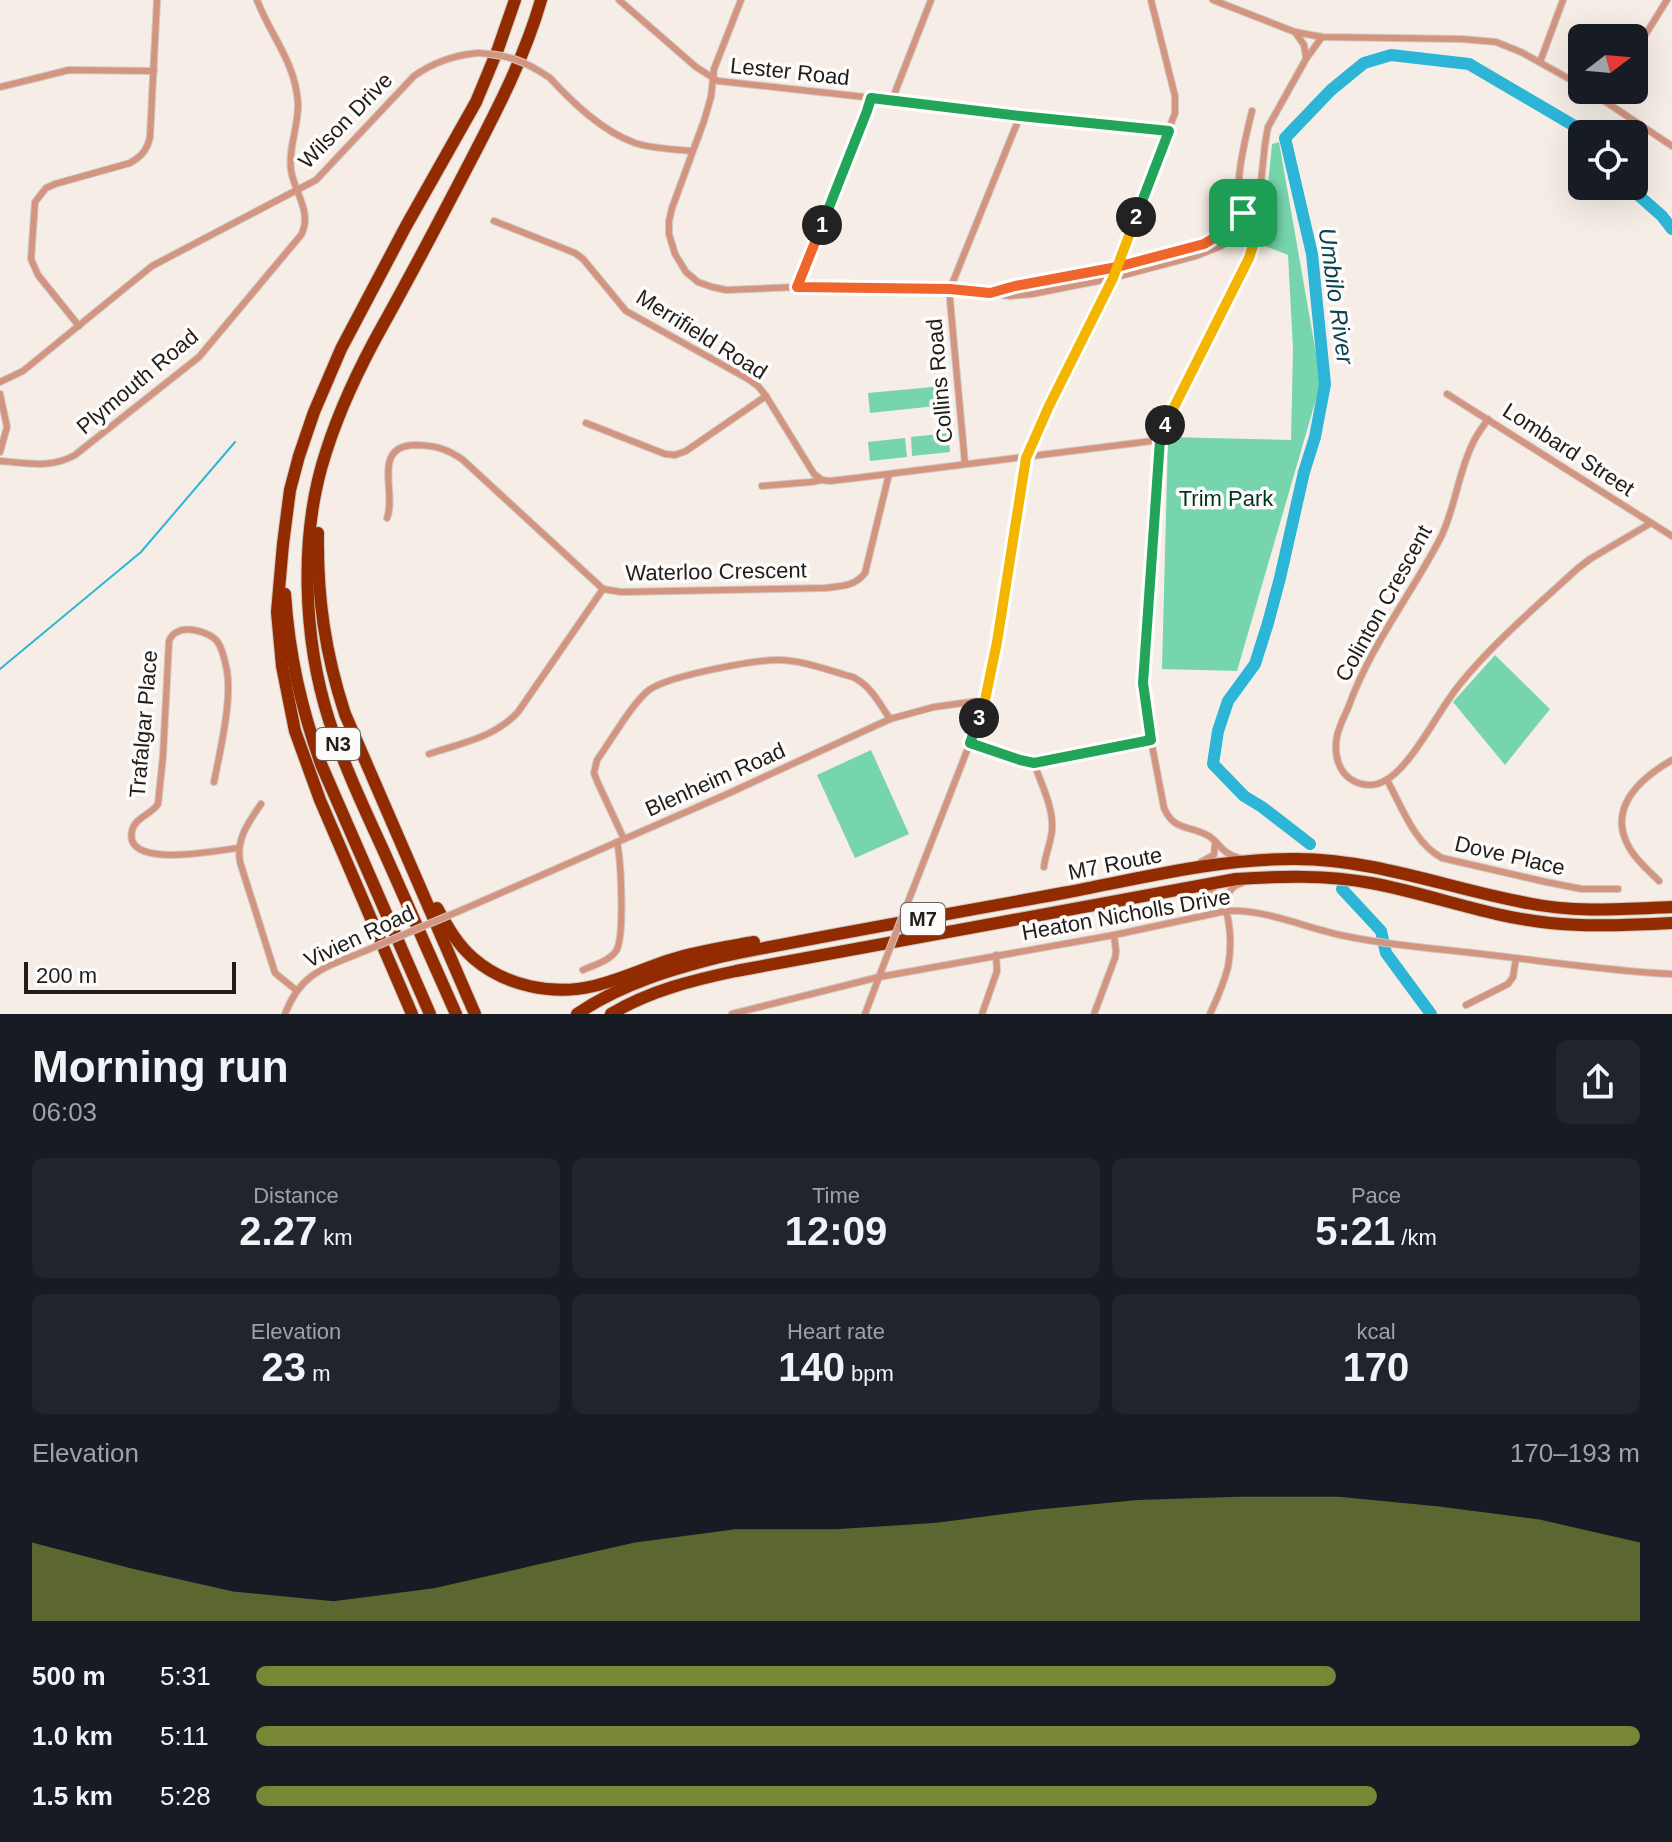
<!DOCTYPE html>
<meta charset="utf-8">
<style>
body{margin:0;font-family:Helvetica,sans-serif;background:#20242c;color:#f1f3f6;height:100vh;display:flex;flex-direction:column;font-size:30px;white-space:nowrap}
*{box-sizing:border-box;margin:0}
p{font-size:26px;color:#9ea1a6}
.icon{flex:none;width:44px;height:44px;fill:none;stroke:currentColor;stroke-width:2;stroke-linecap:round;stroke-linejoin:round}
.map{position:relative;height:1014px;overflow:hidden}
.side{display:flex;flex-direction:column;background:#171b24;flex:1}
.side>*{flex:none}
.needle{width:52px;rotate:74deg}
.fabs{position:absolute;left:1568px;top:24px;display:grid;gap:16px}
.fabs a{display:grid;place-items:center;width:80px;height:80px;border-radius:12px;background:#171b24;box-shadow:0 8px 32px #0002;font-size:40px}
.scale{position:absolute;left:24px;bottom:20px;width:212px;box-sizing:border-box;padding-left:8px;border:4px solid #201d1a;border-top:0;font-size:22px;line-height:28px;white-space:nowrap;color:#201d1a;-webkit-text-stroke:6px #fefcfb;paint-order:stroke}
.pin{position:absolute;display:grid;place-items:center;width:68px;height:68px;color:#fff;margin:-34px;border-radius:16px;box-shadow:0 4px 12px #0006}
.km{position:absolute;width:40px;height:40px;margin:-20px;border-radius:50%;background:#222;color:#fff;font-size:22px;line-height:40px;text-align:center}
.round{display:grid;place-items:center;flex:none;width:84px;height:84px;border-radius:12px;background:#20242c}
.head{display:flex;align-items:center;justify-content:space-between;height:136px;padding:0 32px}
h1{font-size:44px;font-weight:600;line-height:60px}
.metrics{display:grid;grid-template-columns:repeat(3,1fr);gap:12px;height:136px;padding:8px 32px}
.metrics div{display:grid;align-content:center;border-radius:12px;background:#20242c;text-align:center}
.metrics b{font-size:40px;font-weight:600}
.metrics small{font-size:22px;font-weight:400}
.metrics p{font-size:22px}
.chart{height:224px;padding:16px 32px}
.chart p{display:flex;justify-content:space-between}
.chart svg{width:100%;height:144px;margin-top:8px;fill:#788736;opacity:.7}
ul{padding:0 32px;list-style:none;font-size:26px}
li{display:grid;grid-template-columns:128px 96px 1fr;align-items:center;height:60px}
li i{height:20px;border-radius:10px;background:#788736}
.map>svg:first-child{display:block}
.green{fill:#76d5ad}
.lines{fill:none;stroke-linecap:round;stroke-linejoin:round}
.stream{stroke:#2cb5d7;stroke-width:2}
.river{stroke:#2cb5d7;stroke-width:12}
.street-casing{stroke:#cfc8c1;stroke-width:8}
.highway-casing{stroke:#cfc8c1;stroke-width:14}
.street{stroke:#d39480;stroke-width:6}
.highway{stroke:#922c00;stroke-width:12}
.street-bridge-casing{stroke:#cfc8c1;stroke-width:8;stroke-linecap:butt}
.street-bridge{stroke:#d39480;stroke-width:6}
.split-1-casing{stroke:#fff;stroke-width:16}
.split-2-casing{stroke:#fff;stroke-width:16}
.split-3-casing{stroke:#fff;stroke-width:16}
.split-4-casing{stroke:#fff;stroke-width:16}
.split-5-casing{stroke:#fff;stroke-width:16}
.split-1{stroke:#f0652b;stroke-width:10}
.split-2{stroke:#22a559;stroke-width:10}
.split-3{stroke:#f5b400;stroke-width:10}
.split-4{stroke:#22a559;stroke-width:10}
.split-5{stroke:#f5b400;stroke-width:10}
.labels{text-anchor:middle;stroke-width:7;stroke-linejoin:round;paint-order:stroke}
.shield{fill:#fefcfb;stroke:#63605e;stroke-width:2}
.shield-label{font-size:20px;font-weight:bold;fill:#201d1a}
.street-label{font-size:22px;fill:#201d1a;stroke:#fefcfb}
.park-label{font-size:22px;fill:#003222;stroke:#fefcfb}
.water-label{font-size:24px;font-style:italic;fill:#0a4352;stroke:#fefcfb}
</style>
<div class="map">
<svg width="1672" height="1014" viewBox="0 0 1672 1014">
<rect width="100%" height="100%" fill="#f6eee6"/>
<!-- green -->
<g class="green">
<polygon points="1279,142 1321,382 1237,671 1162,669 1168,437 1291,440 1293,349 1288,255 1262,245 1272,144"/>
<polygon points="943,386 945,405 870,413 868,393"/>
<polygon points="948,433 950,452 912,456 911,437"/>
<polygon points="905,438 907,457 870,461 868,442"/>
<polygon points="1495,655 1550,709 1505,765 1453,702"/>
<polygon points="871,750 909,834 855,858 817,775"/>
</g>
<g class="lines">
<!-- stream -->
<polyline class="stream" points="0,669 141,552 235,442"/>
<!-- river -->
<g class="river">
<polyline points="1628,186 1662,216 1672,229"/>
<polyline points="1310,844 1262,807 1244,796 1213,764 1218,731 1228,701 1255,664 1268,623 1280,578 1304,472 1315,437 1325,384 1312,254 1285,138 1331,90 1364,63 1391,55 1469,64 1583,131 1585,134"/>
<polyline points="1342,889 1381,931 1386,953 1431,1014"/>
</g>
<defs>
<g id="street">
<polyline points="619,0 696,67 718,81 892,100 1020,116 1169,131"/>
<polyline points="741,0 714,69 711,97 704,121 672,208 669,221 669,234 675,254 686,272 698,282 712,287 726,290 797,287 950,289 1010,296 1032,294 1113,278 1196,256 1221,246 1233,238 1257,212"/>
<polyline points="1213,0 1295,32 1322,37 1461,39 1496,42 1521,52 1582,86"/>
<polyline points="1295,32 1304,45 1306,57"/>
<polyline points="1634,53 1667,0"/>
<polyline points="1540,62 1563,0"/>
<path d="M550,78c23,25 52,53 85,65 18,6 39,6 57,8"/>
<polyline points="0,87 69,70 154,71"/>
<polyline points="1588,90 1672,146"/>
<polyline points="892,100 931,0"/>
<polyline points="1604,101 1611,90"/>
<path d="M1243,213c-12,-21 3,-77 9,-102"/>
<polyline points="494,221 575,253 583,259 626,311 748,379 758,386 766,396 814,474 822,480 830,481 856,478 1160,440"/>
<polyline points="797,287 867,111 871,98"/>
<polyline points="993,292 1015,286 1117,267 1204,244 1238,220 1259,192"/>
<path d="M79,326l-41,-51 -7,-16 4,-57 11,-14 9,-4 75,-21c12,-7 17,-13 20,-26l7,-137"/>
<path d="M0,382l23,-11 129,-105 164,-86 98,-104c20,-14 40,-21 64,-23"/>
<polyline points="0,394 7,427 0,452"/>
<polyline points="1447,394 1672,536"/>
<path d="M1488,419c-5,8 -12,16 -16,26 -14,29 -17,63 -31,92 -30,58 -71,109 -93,171 -4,9 -9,19 -11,28 -3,16 0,35 15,44 10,6 23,7 34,0 26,-14 53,-71 74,-96 34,-42 77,-78 117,-115l13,-10 61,-36"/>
<polyline points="586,423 665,454 675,455 686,451 766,396"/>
<path d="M0,461c27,2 50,8 75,-6l124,-98 102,-122c12,-23 -7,-43 -10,-65 -3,-22 8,-45 7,-67 -3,-42 -27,-66 -41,-103"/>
<polyline points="965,464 950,300 950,289 1020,116"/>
<polyline points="762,486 811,482 822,480"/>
<path d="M387,518c10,-25 -16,-72 28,-73 19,0 33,4 48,15l140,129 18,3 204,-4c16,-2 29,-1 40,-15l24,-99"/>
<polyline points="970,743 1020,760 1034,763 1151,740"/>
<path d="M429,754c32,-11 65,-16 89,-42l85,-123"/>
<path d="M1034,763c7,21 20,45 18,67 -1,13 -7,25 -8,37"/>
<path d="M1387,780c15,27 27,63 55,78l104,24 36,7h36"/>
<path d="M214,782c6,-31 18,-80 13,-111 -2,-10 -4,-22 -10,-30 -8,-9 -30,-15 -40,-9 -5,2 -6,5 -8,9l-6,115 -5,48c-6,10 -24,14 -26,27 -9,39 88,19 106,17"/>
<path d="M261,804c-13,19 -25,35 -21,58l35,111 21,17"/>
<path d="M624,839l-27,-58 -3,-8 3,-13c13,-18 36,-58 52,-70 19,-14 107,-31 132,-30 24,1 49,11 72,17 18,9 26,26 37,42"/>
<path d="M1239,858c-19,-5 -19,-16 -32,-23 -19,-10 -33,-4 -43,-27l-13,-68 -8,-57 17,-243 7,-20 82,-162 6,-19 10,-95 3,-17 38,-68 16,-22"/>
<polyline points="1201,862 1214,855 1215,844"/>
<path d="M1659,881c-10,-10 -22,-20 -29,-32 -24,-40 9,-70 42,-89"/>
<path d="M1205,889c28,5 27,56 23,78 -4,16 -11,32 -18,47"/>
<polyline points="906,907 970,743 985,700 997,642 1026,458 1049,406 1113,278 1175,113 1175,96 1151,0"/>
<path d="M1226,907c1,-13 3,-20 16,-24"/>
<polyline points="464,909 725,795 890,719 934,707 985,700"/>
<path d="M583,970c11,-5 26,-9 33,-19 9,-13 5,-90 1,-109"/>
<polyline points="1466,1005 1508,984 1513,977 1516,958"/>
<path d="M285,1014c16,-42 41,-47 80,-63"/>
<path d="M732,1014l147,-37 235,-42 112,-24c41,-2 79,17 119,25 47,10 97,13 145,19 61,7 121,16 182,19"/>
<polyline points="865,1014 882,969"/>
<polyline points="982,1014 997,971 996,955"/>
<polyline points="1094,1014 1115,958 1116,951 1114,935"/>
</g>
<g id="highway">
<path d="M318,533c-1,64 7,120 27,181l130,300"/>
<path d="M285,594c4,61 16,113 36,170l109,250"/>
<path d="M437,908c10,18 20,36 36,50 32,28 80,38 121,28 26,-6 51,-18 76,-26 27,-9 56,-13 84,-18"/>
<polyline points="412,1014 320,800 295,731 282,666 277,612 283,544 290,490 299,456 314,412 341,349 406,226 476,102 498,49 515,0"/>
<path d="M456,1014c-24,-53 -47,-107 -71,-160 -20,-44 -41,-88 -56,-134 -26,-82 -30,-186 -3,-268 14,-44 34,-86 57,-127 30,-54 59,-109 88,-165 27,-52 54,-104 70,-160"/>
<path d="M577,1014c44,-30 95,-45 147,-58 112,-23 226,-42 339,-63 75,-14 156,-35 233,-34 79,0 154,30 231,44 48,10 97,6 145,4"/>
<path d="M611,1014c38,-23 82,-34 125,-43l500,-92c46,-3 90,-4 135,4 60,11 118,34 179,40 40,4 81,2 122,0"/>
</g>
</defs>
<!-- street casing -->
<use href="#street" class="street-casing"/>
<!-- highway casing -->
<use href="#highway" class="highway-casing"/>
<!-- street -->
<use href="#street" class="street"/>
<!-- highway -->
<use href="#highway" class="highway"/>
<defs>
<g id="street-bridge">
<path d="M478,53c31,2 47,8 72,25"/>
<polyline points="365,951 464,909"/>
<polyline points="882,969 906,907"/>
</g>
</defs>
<!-- street-bridge casing -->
<use href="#street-bridge" class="street-bridge-casing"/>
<!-- street-bridge -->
<use href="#street-bridge" class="street-bridge"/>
</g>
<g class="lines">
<defs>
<polyline id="split-1" points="822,225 797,287 950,289 990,293 1015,286 1117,267 1204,244 1222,233 1238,220 1243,213"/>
<polyline id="split-2" points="822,225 867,111 871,98 1020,116 1169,131 1136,217"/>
<polyline id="split-3" points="979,718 985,700 997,642 1026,458 1049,406 1113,278 1136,217"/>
<polyline id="split-4" points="979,718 970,743 1020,760 1034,763 1151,740 1143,683 1160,440 1165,425"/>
<polyline id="split-5" points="1165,425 1249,258 1255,239 1259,192 1243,213"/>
</defs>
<!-- split-1 casing -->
<use href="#split-1" class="split-1-casing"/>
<!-- split-2 casing -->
<use href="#split-2" class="split-2-casing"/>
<!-- split-3 casing -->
<use href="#split-3" class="split-3-casing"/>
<!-- split-4 casing -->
<use href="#split-4" class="split-4-casing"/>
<!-- split-5 casing -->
<use href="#split-5" class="split-5-casing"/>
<!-- split-1 -->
<use href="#split-1" class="split-1"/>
<!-- split-2 -->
<use href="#split-2" class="split-2"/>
<!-- split-3 -->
<use href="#split-3" class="split-3"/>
<!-- split-4 -->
<use href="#split-4" class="split-4"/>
<!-- split-5 -->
<use href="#split-5" class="split-5"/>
</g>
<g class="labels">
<!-- shield labels -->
<g class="shield">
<rect x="316" y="728" width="44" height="32" rx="6"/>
<rect x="901" y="903" width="44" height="32" rx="6"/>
</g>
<g class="shield-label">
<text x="338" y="751">N3</text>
<text x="923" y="926">M7</text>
</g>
<!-- street labels -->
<g class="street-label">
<text transform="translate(790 71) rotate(6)" y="8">Lester Road</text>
<text transform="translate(345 120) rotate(-46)" y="8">Wilson Drive</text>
<text transform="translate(702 334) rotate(32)" y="8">Merrifield Road</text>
<text transform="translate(137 381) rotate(-40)" y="8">Plymouth Road</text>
<text transform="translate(939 381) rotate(-95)" y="8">Collins Road</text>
<text transform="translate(1569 449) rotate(33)" y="8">Lombard Street</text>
<text transform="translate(716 571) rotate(-1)" y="8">Waterloo Crescent</text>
<text transform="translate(1383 603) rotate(-61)" y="8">Colinton Crescent</text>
<text transform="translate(143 724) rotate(-85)" y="8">Trafalgar Place</text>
<text transform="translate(715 779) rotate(-24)" y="8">Blenheim Road</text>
<text transform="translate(1510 855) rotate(13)" y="8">Dove Place</text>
<text transform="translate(1115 863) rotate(-11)" y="8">M7 Route</text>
<text transform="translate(1126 914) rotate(-10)" y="8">Heaton Nicholls Drive</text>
<text transform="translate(359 936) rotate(-25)" y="8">Vivien Road</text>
</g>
<!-- park labels -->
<g class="park-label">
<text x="1226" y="506">Trim Park</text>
</g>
<!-- water labels -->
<g class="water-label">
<text transform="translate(1336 296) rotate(82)" y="8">Umbilo River</text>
</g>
</g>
</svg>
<div class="fabs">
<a><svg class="needle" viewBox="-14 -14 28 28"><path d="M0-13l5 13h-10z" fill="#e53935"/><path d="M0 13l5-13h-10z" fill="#9ea1a6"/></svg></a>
<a><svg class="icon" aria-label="locate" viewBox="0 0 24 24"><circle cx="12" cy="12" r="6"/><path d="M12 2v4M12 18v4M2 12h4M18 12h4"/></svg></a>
</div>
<div class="scale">200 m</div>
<div class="pin" style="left:1243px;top:213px;background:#1e9e55"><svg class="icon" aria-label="arrive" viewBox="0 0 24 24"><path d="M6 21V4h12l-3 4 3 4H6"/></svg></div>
<b class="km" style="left:822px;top:225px">1</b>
<b class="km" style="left:1136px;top:217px">2</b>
<b class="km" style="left:979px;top:718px">3</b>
<b class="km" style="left:1165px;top:425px">4</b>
</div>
<section class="side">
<div class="head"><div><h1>Morning run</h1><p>06:03</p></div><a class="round"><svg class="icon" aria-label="share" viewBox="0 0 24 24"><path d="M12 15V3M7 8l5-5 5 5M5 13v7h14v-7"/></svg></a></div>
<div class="metrics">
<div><p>Distance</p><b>2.27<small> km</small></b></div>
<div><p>Time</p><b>12:09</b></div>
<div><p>Pace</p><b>5:21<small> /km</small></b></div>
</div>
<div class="metrics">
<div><p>Elevation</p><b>23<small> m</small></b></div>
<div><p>Heart rate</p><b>140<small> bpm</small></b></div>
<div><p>kcal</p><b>170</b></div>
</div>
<div class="chart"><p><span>Elevation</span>170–193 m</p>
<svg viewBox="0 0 160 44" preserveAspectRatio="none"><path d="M0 44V20L10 28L20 35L30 38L40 34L50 27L60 20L70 16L80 16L90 14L100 10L110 7L120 6L130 6L140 9L150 13L160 20V44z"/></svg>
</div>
<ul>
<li><b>500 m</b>5:31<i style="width:78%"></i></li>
<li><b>1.0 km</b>5:11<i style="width:100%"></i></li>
<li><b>1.5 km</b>5:28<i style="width:81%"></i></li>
</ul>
</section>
